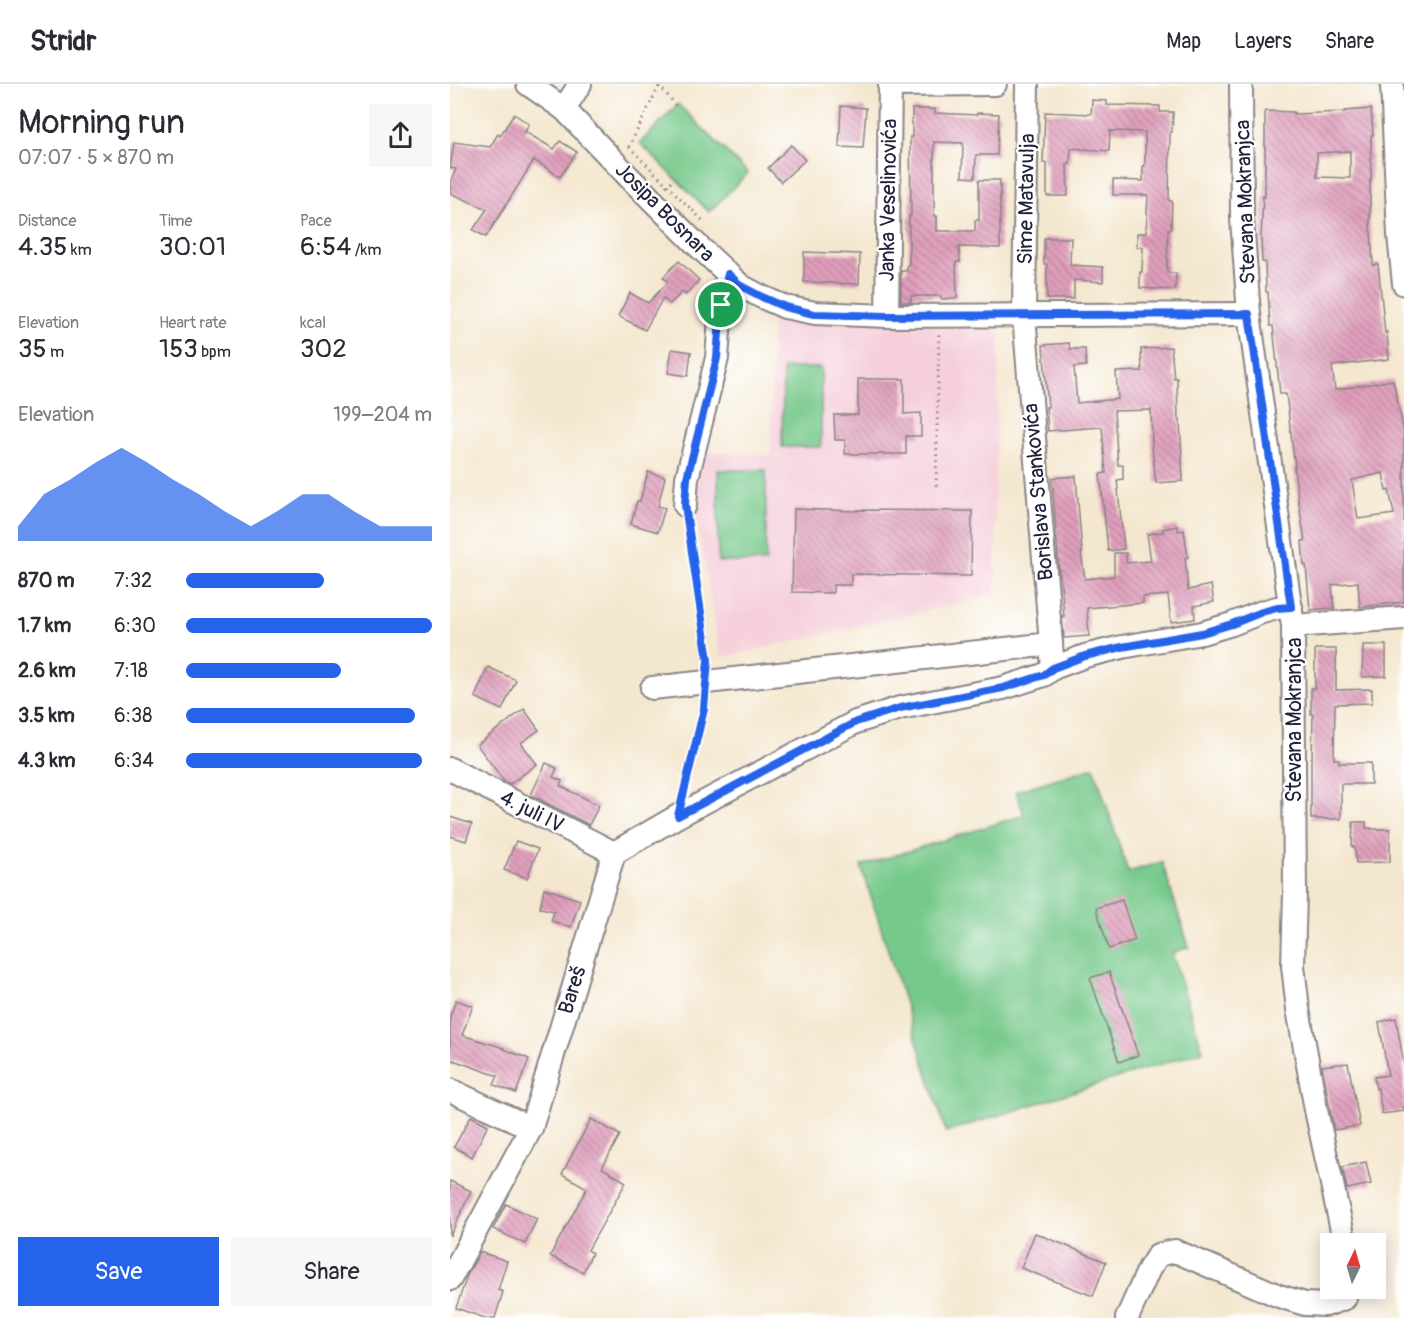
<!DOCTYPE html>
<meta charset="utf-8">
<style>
body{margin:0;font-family:Pangolin,sans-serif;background:#f7f7f7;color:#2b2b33;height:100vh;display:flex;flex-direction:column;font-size:22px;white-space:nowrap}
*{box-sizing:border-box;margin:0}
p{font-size:20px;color:#7c7c81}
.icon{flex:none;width:33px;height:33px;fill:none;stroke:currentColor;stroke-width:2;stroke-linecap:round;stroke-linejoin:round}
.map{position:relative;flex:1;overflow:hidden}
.drawer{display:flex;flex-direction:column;background:#fff;width:450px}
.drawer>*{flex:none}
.needle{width:39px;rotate:5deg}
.controls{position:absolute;left:870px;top:1149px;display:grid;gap:12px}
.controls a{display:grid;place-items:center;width:66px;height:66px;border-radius:0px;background:#fff;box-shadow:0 3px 15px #0003;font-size:30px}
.pin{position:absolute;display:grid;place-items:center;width:51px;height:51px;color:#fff;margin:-26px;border:3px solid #fff;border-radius:50%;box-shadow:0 2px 6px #0007}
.round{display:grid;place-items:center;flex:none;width:63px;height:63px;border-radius:0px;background:#f7f7f7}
.head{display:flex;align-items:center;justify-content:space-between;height:102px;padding:0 18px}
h1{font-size:33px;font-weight:600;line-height:45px}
.figures{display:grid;grid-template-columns:repeat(3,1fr);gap:9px;height:102px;padding:6px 18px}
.figures div{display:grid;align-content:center}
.figures b{font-size:26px;font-weight:600}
.figures small{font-size:16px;font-weight:400}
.figures p{font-size:16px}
.chart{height:168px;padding:12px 18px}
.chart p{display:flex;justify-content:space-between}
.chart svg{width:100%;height:108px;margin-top:6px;fill:#2563eb;opacity:.7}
.action{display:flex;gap:12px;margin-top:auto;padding:12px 18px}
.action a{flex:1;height:69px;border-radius:0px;background:#2563eb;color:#fff;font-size:24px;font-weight:600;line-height:69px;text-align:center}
.action a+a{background:#f7f7f7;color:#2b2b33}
ul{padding:0 18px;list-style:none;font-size:20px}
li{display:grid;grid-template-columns:96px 72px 1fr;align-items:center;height:45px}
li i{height:15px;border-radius:8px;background:#2563eb}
header{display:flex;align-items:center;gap:36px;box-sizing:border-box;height:84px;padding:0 30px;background:#fff;border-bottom:2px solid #e1e1e2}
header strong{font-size:28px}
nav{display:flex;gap:33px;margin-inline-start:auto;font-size:21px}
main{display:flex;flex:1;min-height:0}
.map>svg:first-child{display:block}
.built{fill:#f5cfda}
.green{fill:#77c98b;stroke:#4c7663;stroke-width:1.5}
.building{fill:url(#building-back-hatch);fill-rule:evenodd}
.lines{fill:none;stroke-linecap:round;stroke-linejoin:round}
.minor-casing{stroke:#8b8485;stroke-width:26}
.path{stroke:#8b8485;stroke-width:3;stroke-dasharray:1.5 4.5;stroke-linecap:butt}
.minor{stroke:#fff;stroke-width:22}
.route-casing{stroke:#fff;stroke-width:12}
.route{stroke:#2563eb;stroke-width:8}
.labels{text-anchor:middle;stroke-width:4.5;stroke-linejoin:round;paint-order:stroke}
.street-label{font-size:21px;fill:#22223b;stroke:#fff}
</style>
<header>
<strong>Stridr</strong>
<nav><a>Map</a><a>Layers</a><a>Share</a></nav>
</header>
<main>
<section class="drawer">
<div class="head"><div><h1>Morning run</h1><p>07:07 · 5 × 870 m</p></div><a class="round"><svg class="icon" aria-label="share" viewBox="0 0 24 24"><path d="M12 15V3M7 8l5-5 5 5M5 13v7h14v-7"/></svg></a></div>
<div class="figures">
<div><p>Distance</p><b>4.35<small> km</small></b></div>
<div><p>Time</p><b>30:01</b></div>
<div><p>Pace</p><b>6:54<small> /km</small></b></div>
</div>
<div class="figures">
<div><p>Elevation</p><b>35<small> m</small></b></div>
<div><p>Heart rate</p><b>153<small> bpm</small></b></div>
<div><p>kcal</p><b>302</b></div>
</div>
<div class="chart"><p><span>Elevation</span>199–204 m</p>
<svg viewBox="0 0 160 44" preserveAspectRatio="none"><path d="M0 44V38L10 25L20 19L30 12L40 6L50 12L60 19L70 25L80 32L90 38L100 32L110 25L120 25L130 32L140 38L150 38L160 38V44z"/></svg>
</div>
<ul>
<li><b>870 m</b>7:32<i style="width:56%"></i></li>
<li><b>1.7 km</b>6:30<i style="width:100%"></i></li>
<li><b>2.6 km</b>7:18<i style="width:63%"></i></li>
<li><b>3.5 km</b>6:38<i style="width:93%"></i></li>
<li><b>4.3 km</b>6:34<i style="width:96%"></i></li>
</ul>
<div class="action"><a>Save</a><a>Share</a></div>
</section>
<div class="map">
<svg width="954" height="1234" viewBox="0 0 954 1234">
<defs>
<pattern id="building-back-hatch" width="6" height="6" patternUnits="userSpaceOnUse" patternTransform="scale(1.5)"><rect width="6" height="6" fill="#e09fbc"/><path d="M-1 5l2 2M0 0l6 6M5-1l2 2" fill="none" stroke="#b5819a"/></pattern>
</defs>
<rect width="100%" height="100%" fill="#fff"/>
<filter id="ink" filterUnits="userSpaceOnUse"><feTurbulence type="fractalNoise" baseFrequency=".0167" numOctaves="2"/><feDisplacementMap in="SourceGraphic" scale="12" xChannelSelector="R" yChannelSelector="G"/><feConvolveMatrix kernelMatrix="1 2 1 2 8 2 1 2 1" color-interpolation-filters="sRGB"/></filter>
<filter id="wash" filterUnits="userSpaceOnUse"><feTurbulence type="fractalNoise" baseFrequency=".008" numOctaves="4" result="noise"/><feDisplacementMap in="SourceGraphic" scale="24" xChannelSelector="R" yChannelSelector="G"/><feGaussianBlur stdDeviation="1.35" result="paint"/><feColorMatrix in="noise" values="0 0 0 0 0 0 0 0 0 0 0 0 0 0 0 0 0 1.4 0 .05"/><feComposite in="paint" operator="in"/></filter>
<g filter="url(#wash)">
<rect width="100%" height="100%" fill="#f4e7cf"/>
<!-- built -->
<polygon class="built" points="322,225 550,237 545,395 546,511 271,574 245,426 245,399 257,368 321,371"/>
<!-- green -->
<g class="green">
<polygon points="228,20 298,89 259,128 190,59"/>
<polygon points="333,284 371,284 371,363 332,363"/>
<rect x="268" y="386" width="48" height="92"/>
<polygon points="644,683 678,788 712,778 739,863 722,869 753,967 496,1048 411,782 574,731 566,707"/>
</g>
<g id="blocks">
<!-- building -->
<g class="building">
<polygon points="642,16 657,17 657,21 710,22 710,28 723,28 722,48 720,48 719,117 722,117 721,145 718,145 717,189 726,189 725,206 690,204 690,188 692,188 693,163 687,163 687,149 696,149 698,111 663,111 663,96 693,97 693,82 695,82 695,48 660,47 659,67 621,64 620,80 617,80 618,112 597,112 597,79 593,79 595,28 641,30"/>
<polygon points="391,22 416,24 413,64 389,63"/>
<polygon points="462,25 485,25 485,29 527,31 527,29 549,30 547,71 526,71 525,94 512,93 513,59 484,58 484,132 487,132 487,147 525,147 525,136 529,136 529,96 550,96 550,164 509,163 510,178 506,178 507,214 491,215 491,212 461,212 461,218 451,218 451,187 457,187 457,181 459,181 459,132 461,132 460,53 462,53"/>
<path d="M921,25l2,26h-2v45h-1v51h1l2,34 5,-1 7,69 2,-1 2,27 -57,7 3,24 58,-10 11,53v169l-44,5 -2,-25 -26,3 2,23 -24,2 -4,-45h-2l-2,-24h3l-7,-43 -4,-31h1l-9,-73h-6l-7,-68h-3l-2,-34h-2l-1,-30h-3l-1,-24 2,-42 2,1v-86l29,1v2l51,-2v-1zM900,67v27l-33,-1v-24zM933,389l3,18 3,-1 5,24 -36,5 -6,-39z"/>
<polygon points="64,30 79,40 75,48 104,65 110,57 127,68 110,93 84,76 36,153 23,146 37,125 0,109 0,99 6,85 0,84 4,58 40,63 48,50 50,52"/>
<polygon points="341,61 355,76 331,98 318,84"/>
<polygon points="594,154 621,154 620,181 653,183 653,198 624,196 624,215 597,215 597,180 594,180"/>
<polygon points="354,168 410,170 409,200 354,198"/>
<polygon points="229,177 249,196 235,211 232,208 220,220 213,214 195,246 168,232 180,209 198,219 218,198 213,193"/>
<polygon points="619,259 620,265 635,265 636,282 624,283 627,319 668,315 666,288 692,287 691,265 721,263 724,294 727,294 728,335 730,335 733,397 706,399 702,362 701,326 664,327 668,381 673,381 673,395 667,396 674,465 658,467 650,390 656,389 652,343 598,347 596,323 598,323 593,261"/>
<polygon points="222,265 241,268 238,292 218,289"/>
<polygon points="408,295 454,295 454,330 471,329 471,352 456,352 456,370 395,370 395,356 385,356 384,331 408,331"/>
<polygon points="198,388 215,393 208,422 215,424 208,448 181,440 187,417 190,417"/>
<polygon points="626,392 632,469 631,469 635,495 664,492 664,469 676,469 676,479 701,477 697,450 713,448 713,445 727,442 728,447 734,446 738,473 735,474 738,506 761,501 764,518 744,522 745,535 721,538 718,511 693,513 693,519 637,524 639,552 614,554 612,532 614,532 610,490 609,490 609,486 602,394"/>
<polygon points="344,425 407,427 407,426 522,427 521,492 401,490 401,501 383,501 383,509 342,508"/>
<polygon points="913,561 936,561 936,592 912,593"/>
<polygon points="865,565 886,565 886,606 922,605 922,619 885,620 884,675 889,675 889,679 921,679 921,700 891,700 891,735 861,735 861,674 862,674 863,630 861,630 861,604 865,604"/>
<polygon points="38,583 66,596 52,626 25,613"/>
<polygon points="74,625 89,646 71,659 87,680 60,700 54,697 27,661"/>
<polygon points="96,679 107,684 103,693 112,697 110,702 149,721 139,741 81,711"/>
<polygon points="0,733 22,740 16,757 0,752"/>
<polygon points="903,738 916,738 916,744 921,744 921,745 940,745 940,778 906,779 905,763 902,763"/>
<polygon points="66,757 88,765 77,794 54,786"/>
<polygon points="94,804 130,816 121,843 101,837 104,827 90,824"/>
<polygon points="672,816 685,856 659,865 646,824"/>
<polygon points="659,888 688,971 669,978 640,894"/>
<polygon points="6,916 23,922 12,951 54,964 54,965 79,975 66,1009 44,1001 48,992 3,976 1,981 0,980 0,932"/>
<polygon points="946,934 954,981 954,1027 932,1030 928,1004 926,1005 924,993 938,991 929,938"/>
<polygon points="898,979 910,1042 884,1046 872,982"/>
<polygon points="21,1032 38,1041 22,1073 4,1063"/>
<polygon points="141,1035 170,1051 152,1084 176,1098 138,1166 142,1169 133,1188 100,1172 137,1104 112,1090"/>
<polygon points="916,1078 921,1100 897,1105 892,1083"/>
<polygon points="0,1097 21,1107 0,1152"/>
<polygon points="56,1120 87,1135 75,1160 43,1145"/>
<polygon points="585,1149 656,1178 643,1212 571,1184"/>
<polygon points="30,1168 57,1177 48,1206 53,1208 45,1234 35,1234 6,1224 17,1192"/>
</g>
</g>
</g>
<g filter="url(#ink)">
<use href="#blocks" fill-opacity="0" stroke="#8b8485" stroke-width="1.5"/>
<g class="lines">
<defs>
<g id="minor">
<polyline points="78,0 114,25 178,92 245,159 291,202 312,213 335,223 365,229 437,232 799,230"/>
<polyline points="577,0 574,231 603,584"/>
<polyline points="791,0 792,135 799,230 843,542 845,808 843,882 848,925 866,1026 895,1160"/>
<polyline points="942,0 949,151 954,200"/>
<polyline points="440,1 545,0"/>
<polyline points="114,25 130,0"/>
<polyline points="437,232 440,0"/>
<polyline points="235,421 237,394 267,274 271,221 278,190"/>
<polyline points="843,542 954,534"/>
<polyline points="202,604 601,560"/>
<polyline points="0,685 164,769"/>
<polyline points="164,769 228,732 406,638 450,624 553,604 594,591 603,584 635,572 672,563 752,549 782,540 812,528 827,524 841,523"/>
<polyline points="0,1006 81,1044"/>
<polyline points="0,1195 81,1044 164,769"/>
<polyline points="677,1234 699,1185 708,1171 725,1167 829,1212 855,1220 876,1221 895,1214"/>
</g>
</defs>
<!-- minor casing -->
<use href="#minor" class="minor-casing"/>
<!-- path -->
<g class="path">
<polyline points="209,2 220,14 226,23"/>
<polyline points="179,63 253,137"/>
<polyline points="179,63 210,0"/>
<polyline points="216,102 225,94"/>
<polyline points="486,402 489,249"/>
<polyline points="237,439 255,554 257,581"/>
<polyline points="234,707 254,625 255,617"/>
</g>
<!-- minor -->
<use href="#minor" class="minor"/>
</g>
</g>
<g class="lines" filter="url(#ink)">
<defs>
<polygon id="route" points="278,190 291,202 312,213 335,223 364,230 437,232 799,230 841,523 827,524 812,528 782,540 752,549 672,563 635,572 603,584 594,591 553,604 450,624 406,638 228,732 254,625 258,576 235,421 237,394 267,274 271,221"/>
</defs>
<!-- route casing -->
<use href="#route" class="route-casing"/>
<!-- route -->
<use href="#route" class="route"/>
</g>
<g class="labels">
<!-- street labels -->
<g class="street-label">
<text transform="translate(576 115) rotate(-89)" y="7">Sime Matavulja</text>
<text transform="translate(438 116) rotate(-89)" y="7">Janka Veselinovića</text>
<text transform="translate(795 118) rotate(-92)" y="7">Stevana Mokranjca</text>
<text transform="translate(215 128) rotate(45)" y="7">Josipa Bosnara</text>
<text transform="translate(588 408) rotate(-95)" y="7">Borislava Stankovića</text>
<text transform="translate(844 636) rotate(-90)" y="7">Stevana Mokranjca</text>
<text transform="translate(82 727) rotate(27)" y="7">4. juli IV</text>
<text transform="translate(122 906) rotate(-73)" y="7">Bareš</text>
</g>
</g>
</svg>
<div class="controls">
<a><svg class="needle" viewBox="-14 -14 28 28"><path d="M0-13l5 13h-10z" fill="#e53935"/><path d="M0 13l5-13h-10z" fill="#7c7c81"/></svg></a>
</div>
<div class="pin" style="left:271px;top:221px;background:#1e9e55"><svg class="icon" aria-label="arrive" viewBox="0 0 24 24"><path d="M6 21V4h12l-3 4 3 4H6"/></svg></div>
</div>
</main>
